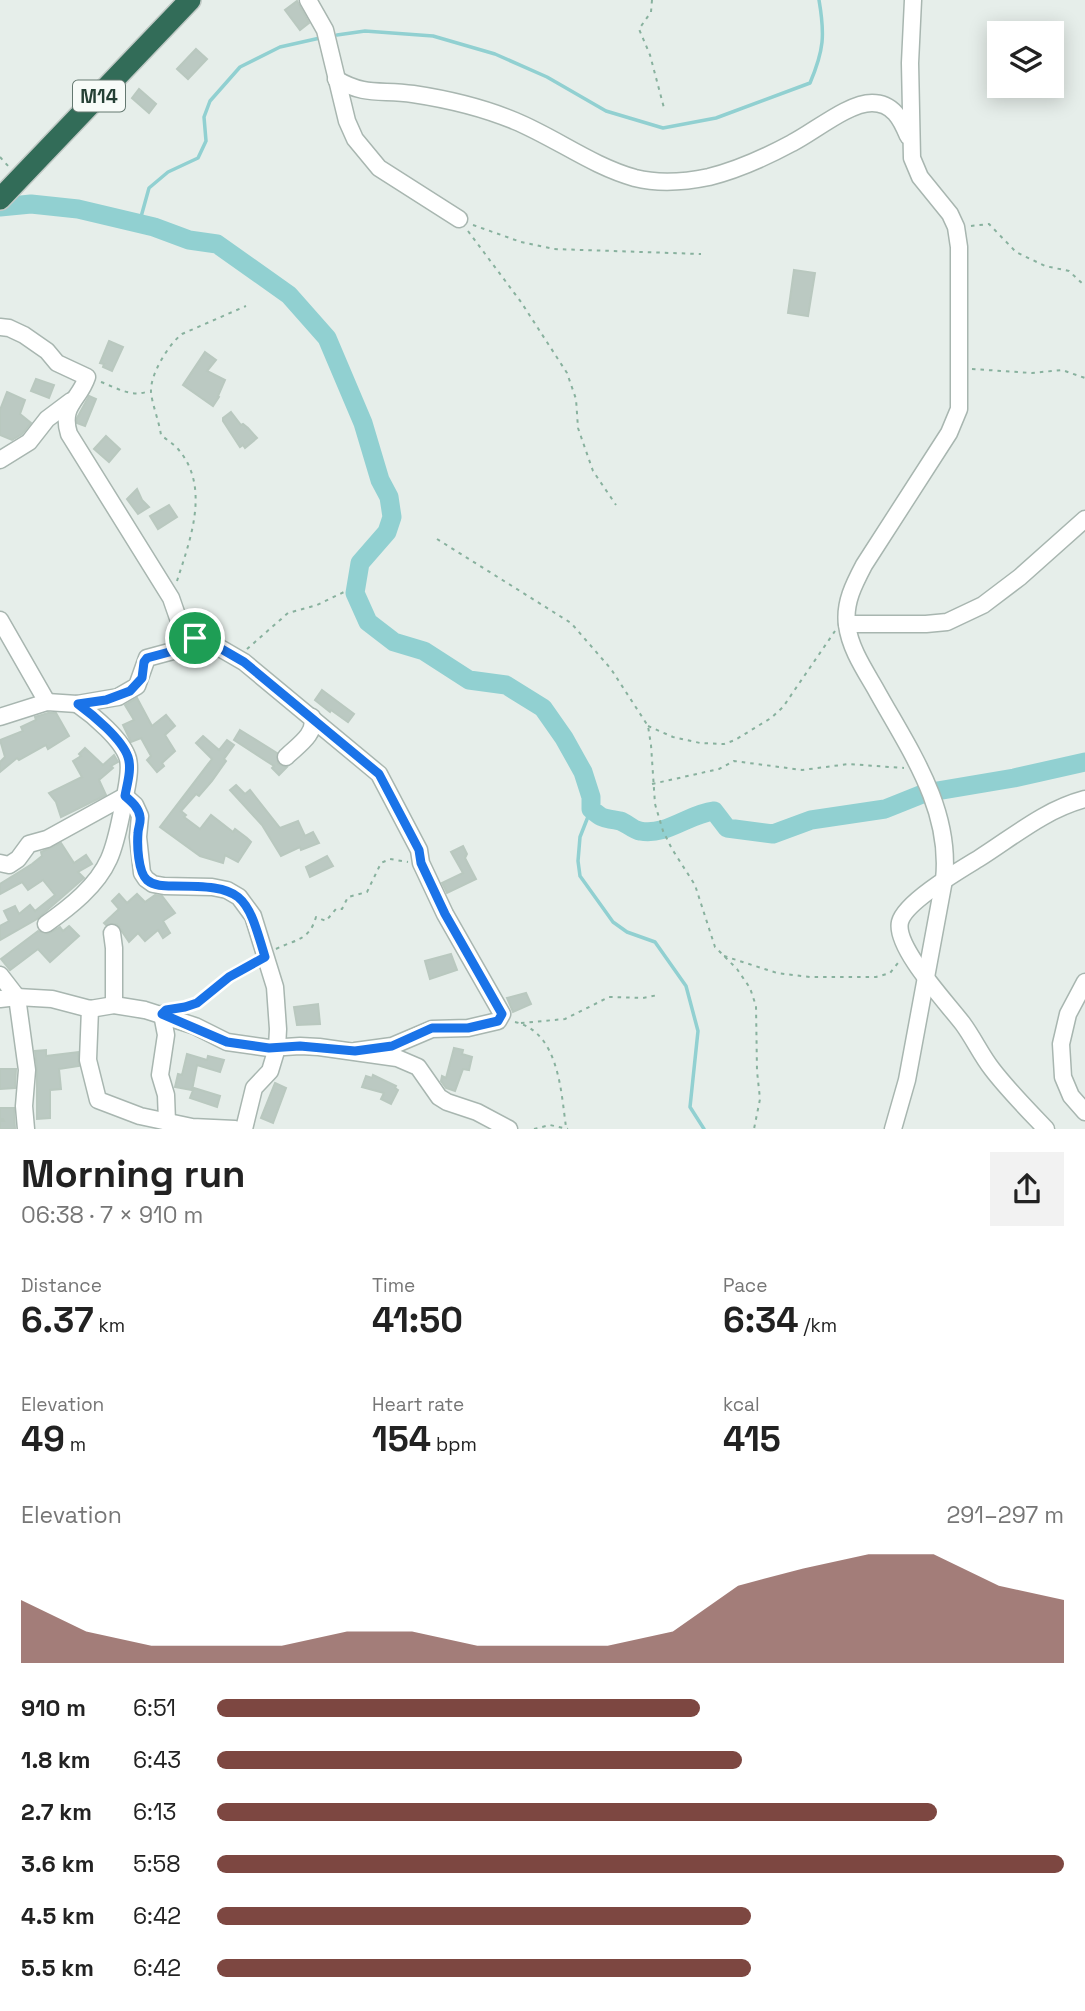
<!DOCTYPE html>
<meta charset="utf-8">
<style>
body{margin:0;font-family:"Space Grotesk",sans-serif;background:#f2f2f2;color:#222;height:100vh;display:flex;flex-direction:column;font-size:26px;white-space:nowrap}
*{box-sizing:border-box;margin:0}
p{font-size:23px;color:#767676}
.icon{flex:none;width:38px;height:38px;fill:none;stroke:currentColor;stroke-width:2;stroke-linecap:round;stroke-linejoin:round}
.map{position:relative;height:1129px;overflow:hidden}
.panel{display:flex;flex-direction:column;background:#fff;flex:1}
.panel>*{flex:none}
.tools{position:absolute;left:987px;top:21px;display:grid;gap:14px}
.tools a{display:grid;place-items:center;width:77px;height:77px;border-radius:0px;background:#fff;box-shadow:0 4px 18px #0003;font-size:35px}
.pin{position:absolute;display:grid;place-items:center;width:60px;height:60px;color:#fff;margin:-30px;border:4px solid #fff;border-radius:50%;box-shadow:0 2px 7px #0007}
.round{display:grid;place-items:center;flex:none;width:74px;height:74px;border-radius:0px;background:#f2f2f2}
.head{display:flex;align-items:center;justify-content:space-between;height:119px;padding:0 21px}
h1{font-size:38px;font-weight:700;line-height:52px}
.stats{display:grid;grid-template-columns:repeat(3,1fr);gap:10px;height:119px;padding:7px 21px}
.stats div{display:grid;align-content:center}
.stats b{font-size:35px;font-weight:700}
.stats small{font-size:19px;font-weight:400}
.stats p{font-size:19px}
.chart{height:196px;padding:14px 21px}
.chart p{display:flex;justify-content:space-between}
.chart svg{width:100%;height:126px;margin-top:7px;fill:#7d4741;opacity:.7}
ul{padding:0 21px;list-style:none;font-size:23px}
li{display:grid;grid-template-columns:112px 84px 1fr;align-items:center;height:52px}
li i{height:18px;border-radius:9px;background:#7d4741}
.map>svg:first-child{display:block}
.lines{fill:none;stroke-linecap:round;stroke-linejoin:round}
.stream{stroke:#91d0d1;stroke-width:3.5}
.river{stroke:#91d0d1;stroke-width:19}
.building{fill:#bbc9c2;stroke:#b9c8bf;stroke-width:2}
.minor-casing{stroke:#a8b6b0;stroke-width:19}
.highway-casing{stroke:#c2cac6;stroke-width:24}
.path{stroke:#88b19e;stroke-width:2;stroke-dasharray:3.5 5;stroke-linecap:butt}
.minor{stroke:#fff;stroke-width:16}
.highway{stroke:#326c58;stroke-width:21}
.route-casing{stroke:#fff;stroke-width:14}
.route{stroke:#1a73e8;stroke-width:9}
.labels{text-anchor:middle;stroke-width:7;stroke-linejoin:round;paint-order:stroke}
.shield{fill:#f7fbf8;stroke:#647870;stroke-width:2}
.shield-label{font-size:19px;font-weight:bold;fill:#254035}
</style>
<div class="map">
<svg width="1085" height="1129" viewBox="0 0 1085 1129">
<rect width="100%" height="100%" fill="#e6eeea"/>
<g class="lines">
<!-- stream -->
<g class="stream">
<path d="M337,35l28,-4 68,5 62,18 52,23 59,34 57,17 53,-10 94,-35c14,-33 15,-48 9,-83"/>
<polyline points="139,224 149,188 168,172 198,158 206,141 204,117 210,101 240,67 280,47 320,38"/>
<polyline points="591,809 580,837 578,861 580,876 613,922 627,932 655,942 686,986 698,1031 690,1107 704,1129"/>
</g>
<!-- river -->
<g class="river">
<path d="M0,207l31,-3 47,5 76,18 35,13 28,4 72,51 38,43 36,85 17,57 9,17 3,20 -5,15 -27,31 -5,30 13,29 26,20 30,9 45,29 37,5 37,23 21,30 19,34 8,25v12c14,12 12,8 29,12 7,2 13,9 20,10 27,5 48,-17 74,-20l13,17 46,6 38,-14 74,-11 40,-16"/>
<polyline points="937,791 1014,778 1085,762"/>
</g>
</g>
<!-- building -->
<g class="building">
<polygon points="297,1 309,23 300,30 285,10"/>
<polygon points="196,49 207,59 188,79 177,69"/>
<polygon points="139,89 156,104 149,113 132,98"/>
<polygon points="794,270 815,273 808,316 788,313"/>
<polygon points="109,341 123,347 112,371 103,367 104,364 100,363"/>
<polygon points="205,352 216,360 207,371 225,380 218,396 219,397 213,406 183,385"/>
<polygon points="36,379 54,385 49,398 31,391"/>
<polygon points="7,392 25,400 20,414 31,423 22,434 12,440 0,435 0,410"/>
<polygon points="89,396 96,399 85,426 77,423 77,418"/>
<polygon points="231,412 241,425 243,424 248,428 257,438 245,448 243,445 240,447 223,421 223,418"/>
<polygon points="106,436 120,449 109,462 94,449"/>
<polygon points="137,489 142,500 149,507 138,514 127,499"/>
<polygon points="169,505 177,517 158,529 150,516"/>
<polygon points="322,690 354,714 348,722 331,710 330,712 315,700"/>
<polygon points="137,698 152,726 166,715 175,726 165,735 175,751 162,763 164,766 157,772 147,760 151,756 141,738 131,742 123,725 134,720 125,705"/>
<polygon points="48,713 56,713 69,736 48,749 46,745 19,760 17,758 0,772 0,762 5,757 0,740 23,731 21,727 36,720 35,717"/>
<polygon points="240,730 277,753 278,764 287,767 279,775 272,768 274,766 234,740"/>
<polygon points="203,736 219,750 227,740 234,745 224,759 226,761 212,781 199,796 196,794 181,811 186,815 184,817 200,829 211,815 233,832 235,829 247,838 251,842 238,862 225,855 223,863 200,856 160,827 212,759 196,743"/>
<polygon points="85,748 103,765 114,755 118,762 111,766 113,768 99,780 106,795 61,817 56,802 49,793 82,777 73,761 81,756 79,754"/>
<polygon points="236,785 245,794 250,790 280,828 298,821 305,836 313,832 319,843 301,850 300,847 281,856 262,825 230,790"/>
<polygon points="61,843 74,863 86,855 92,864 78,872 84,878 37,919 0,940 0,926 9,921 4,911 15,906 19,914 30,905 35,911 55,895 43,880 28,890 22,882 0,894 0,884 32,864 42,856 41,852"/>
<polygon points="463,846 467,854 465,858 476,879 447,893 442,883 463,873 451,852"/>
<polygon points="327,856 333,866 310,877 306,867"/>
<polygon points="119,894 127,903 137,894 145,902 155,895 162,896 175,913 163,921 170,933 163,938 158,930 145,941 138,933 129,942 117,924 106,925 104,923 119,909 112,901"/>
<polygon points="69,926 79,936 50,962 38,949 10,970 1,959 38,931 48,934 60,927 63,931"/>
<polygon points="451,954 457,970 430,979 425,961"/>
<polygon points="526,993 531,1004 513,1012 507,998"/>
<polygon points="318,1004 320,1024 297,1025 294,1007"/>
<polygon points="454,1048 463,1050 462,1054 472,1057 469,1070 463,1069 455,1091 446,1088 441,1081 442,1076 446,1078"/>
<polygon points="46,1050 46,1056 78,1052 79,1066 59,1069 61,1089 50,1090 50,1118 37,1119 37,1069 35,1051"/>
<polygon points="187,1054 207,1060 208,1056 224,1060 220,1072 197,1065 192,1090 175,1087 178,1074 182,1075"/>
<polygon points="0,1069 16,1069 15,1088 0,1089"/>
<polygon points="373,1075 396,1086 395,1088 398,1090 391,1104 381,1099 384,1093 362,1087 366,1076 372,1078"/>
<polygon points="275,1083 286,1088 273,1123 261,1118"/>
<polygon points="194,1088 220,1096 217,1107 190,1098"/>
<polygon points="0,1108 14,1108 15,1129 0,1129 0,1121 4,1121 3,1119 0,1119"/>
</g>
<g class="lines">
<defs>
<g id="minor">
<polyline points="308,0 325,30 347,121 355,139 379,168 459,219"/>
<path d="M336,79c30,18 46,10 77,15 33,5 71,14 102,27 41,17 77,45 120,57 24,6 50,4 74,-1 28,-7 57,-20 83,-34 22,-11 56,-40 80,-40 21,0 29,16 36,33"/>
<path d="M0,327l9,1 15,7 23,16 10,12 30,14c-8,24 -27,28 -18,57l102,164 8,23 17,17"/>
<polyline points="0,460 29,442 47,419 71,401"/>
<polyline points="0,620 47,702"/>
<polyline points="847,624 926,624 947,622 983,605 1020,577 1085,519"/>
<polyline points="0,717 47,702 77,704 118,697 137,686 147,658 173,651 196,638 206,640 244,662 379,774 419,850 421,863 445,914 502,1014 498,1021 468,1028 432,1029 392,1046 355,1051"/>
<path d="M286,757c11,-11 31,-23 26,-40"/>
<polyline points="125,796 135,805 140,816 138,837 142,873 146,879 153,884 164,886 212,887 227,890 239,897 253,916 275,987 278,1029 277,1048 270,1071 254,1088 244,1129"/>
<polyline points="0,863 9,865 18,859 29,844 47,839 125,796"/>
<path d="M46,924c24,-17 51,-38 63,-65 8,-18 11,-39 15,-57 2,-13 7,-30 4,-43 -5,-19 -35,-44 -51,-55"/>
<polyline points="112,933 114,948 114,1005"/>
<polyline points="0,975 17,997 27,1070 24,1106 26,1129"/>
<polyline points="1085,982 1068,1014 1061,1044 1063,1077 1071,1096 1085,1112"/>
<polyline points="0,999 17,997 52,999 90,1009 114,1005 145,1010 195,1026 227,1042 269,1048 300,1046 319,1047 397,1058 418,1067 439,1097 447,1102 477,1112 509,1129"/>
<polyline points="90,1009 88,1060 98,1100 140,1116 192,1127 235,1129"/>
<polyline points="162,1014 166,1035 160,1075 166,1095 167,1122"/>
<path d="M893,1129l14,-49 37,-200c8,-72 -36,-132 -69,-192 -11,-19 -25,-40 -28,-63 -3,-22 7,-41 17,-60l85,-132 10,-24v-162l-3,-20 -6,-13 -30,-37 -8,-19 -2,-95 3,-63"/>
<path d="M1046,1129c-18,-19 -38,-39 -54,-60 -11,-14 -18,-30 -29,-45 -15,-20 -69,-77 -63,-102 5,-20 60,-52 78,-63 35,-22 66,-49 107,-60"/>
</g>
<polyline id="highway" points="0,199 190,0"/>
</defs>
<!-- minor casing -->
<use href="#minor" class="minor-casing"/>
<!-- highway casing -->
<use href="#highway" class="highway-casing"/>
<!-- path -->
<g class="path">
<polyline points="652,0 651,12 639,29 650,55 664,108"/>
<polyline points="0,157 9,167"/>
<polyline points="473,225 521,242 554,249 701,254"/>
<polyline points="971,226 989,224 1016,252 1045,266 1069,271 1085,286"/>
<polyline points="468,231 521,302 567,373 576,399 578,428 593,471 616,505"/>
<polyline points="972,369 1032,373 1062,370 1085,378"/>
<path d="M101,382c16,6 31,16 48,9"/>
<polyline points="437,539 571,623 611,669 648,726 651,745 655,804 663,831 672,849 695,885 715,947 737,969 750,988 756,1006 757,1071 760,1099 754,1129"/>
<path d="M177,581c13,-41 34,-94 1,-132 -4,-5 -11,-9 -17,-14 -2,-14 -9,-31 -10,-43 -1,-18 18,-48 31,-58l64,-28"/>
<polyline points="247,649 288,613 317,605 344,592"/>
<polyline points="648,726 673,737 700,743 724,744 735,740 771,718 783,707 835,631"/>
<polyline points="652,784 719,769 734,761 802,770 849,764 904,768"/>
<path d="M276,949c20,-10 33,-8 40,-32l10,4 10,-12h6l6,-12 19,-5 14,-29 9,-4 18,3"/>
<polyline points="724,956 777,973 810,977 876,977 890,973 898,963"/>
<polyline points="182,1008 197,1003 229,977 254,964"/>
<path d="M515,1022c44,10 46,70 51,105"/>
<polyline points="521,1023 565,1019 609,997 643,998 658,995"/>
<polyline points="534,1129 550,1125 568,1129"/>
</g>
<!-- minor -->
<use href="#minor" class="minor"/>
<!-- highway -->
<use href="#highway" class="highway"/>
</g>
<g class="lines">
<defs>
<path id="route" d="M195,638l11,2 38,22 135,112 40,76 2,13 24,51 57,100 -4,7 -30,7h-36l-40,18 -37,5 -55,-5 -31,2 -42,-6 -65,-28 4,-4 19,-3 12,-4 32,-26 36,-20c-19,-65 -22,-71 -92,-71 -9,0 -19,0 -26,-6 -9,-8 -10,-35 -9,-47 0,-5 3,-10 2,-16 -1,-9 -8,-15 -15,-21 2,-12 7,-27 3,-39 -6,-18 -35,-42 -50,-53l28,-4 24,-9 12,-13 2,-16 3,-4 26,-7z"/>
</defs>
<!-- route casing -->
<use href="#route" class="route-casing"/>
<!-- route -->
<use href="#route" class="route"/>
</g>
<g class="labels">
<!-- shield labels -->
<rect class="shield" x="73" y="80.5" width="52" height="31" rx="5"/>
<g class="shield-label">
<text x="99" y="103">M14</text>
</g>
</g>
</svg>
<div class="tools">
<a><svg class="icon" aria-label="layers" viewBox="0 0 24 24"><path d="M12 4l9 5-9 5-9-5zM3 14l9 5 9-5"/></svg></a>
</div>
<div class="pin" style="left:195px;top:638px;background:#1e9e55"><svg class="icon" aria-label="arrive" viewBox="0 0 24 24"><path d="M6 21V4h12l-3 4 3 4H6"/></svg></div>
</div>
<section class="panel">
<div class="head"><div><h1>Morning run</h1><p>06:38 · 7 × 910 m</p></div><a class="round"><svg class="icon" aria-label="share" viewBox="0 0 24 24"><path d="M12 15V3M7 8l5-5 5 5M5 13v7h14v-7"/></svg></a></div>
<div class="stats">
<div><p>Distance</p><b>6.37<small> km</small></b></div>
<div><p>Time</p><b>41:50</b></div>
<div><p>Pace</p><b>6:34<small> /km</small></b></div>
</div>
<div class="stats">
<div><p>Elevation</p><b>49<small> m</small></b></div>
<div><p>Heart rate</p><b>154<small> bpm</small></b></div>
<div><p>kcal</p><b>415</b></div>
</div>
<div class="chart"><p><span>Elevation</span>291–297 m</p>
<svg viewBox="0 0 160 44" preserveAspectRatio="none"><path d="M0 44V22L10 33L20 38L30 38L40 38L50 33L60 33L70 38L80 38L90 38L100 33L110 17L120 11L130 6L140 6L150 17L160 22V44z"/></svg>
</div>
<ul>
<li><b>910 m</b>6:51<i style="width:57%"></i></li>
<li><b>1.8 km</b>6:43<i style="width:62%"></i></li>
<li><b>2.7 km</b>6:13<i style="width:85%"></i></li>
<li><b>3.6 km</b>5:58<i style="width:100%"></i></li>
<li><b>4.5 km</b>6:42<i style="width:63%"></i></li>
<li><b>5.5 km</b>6:42<i style="width:63%"></i></li>
</ul>
</section>
